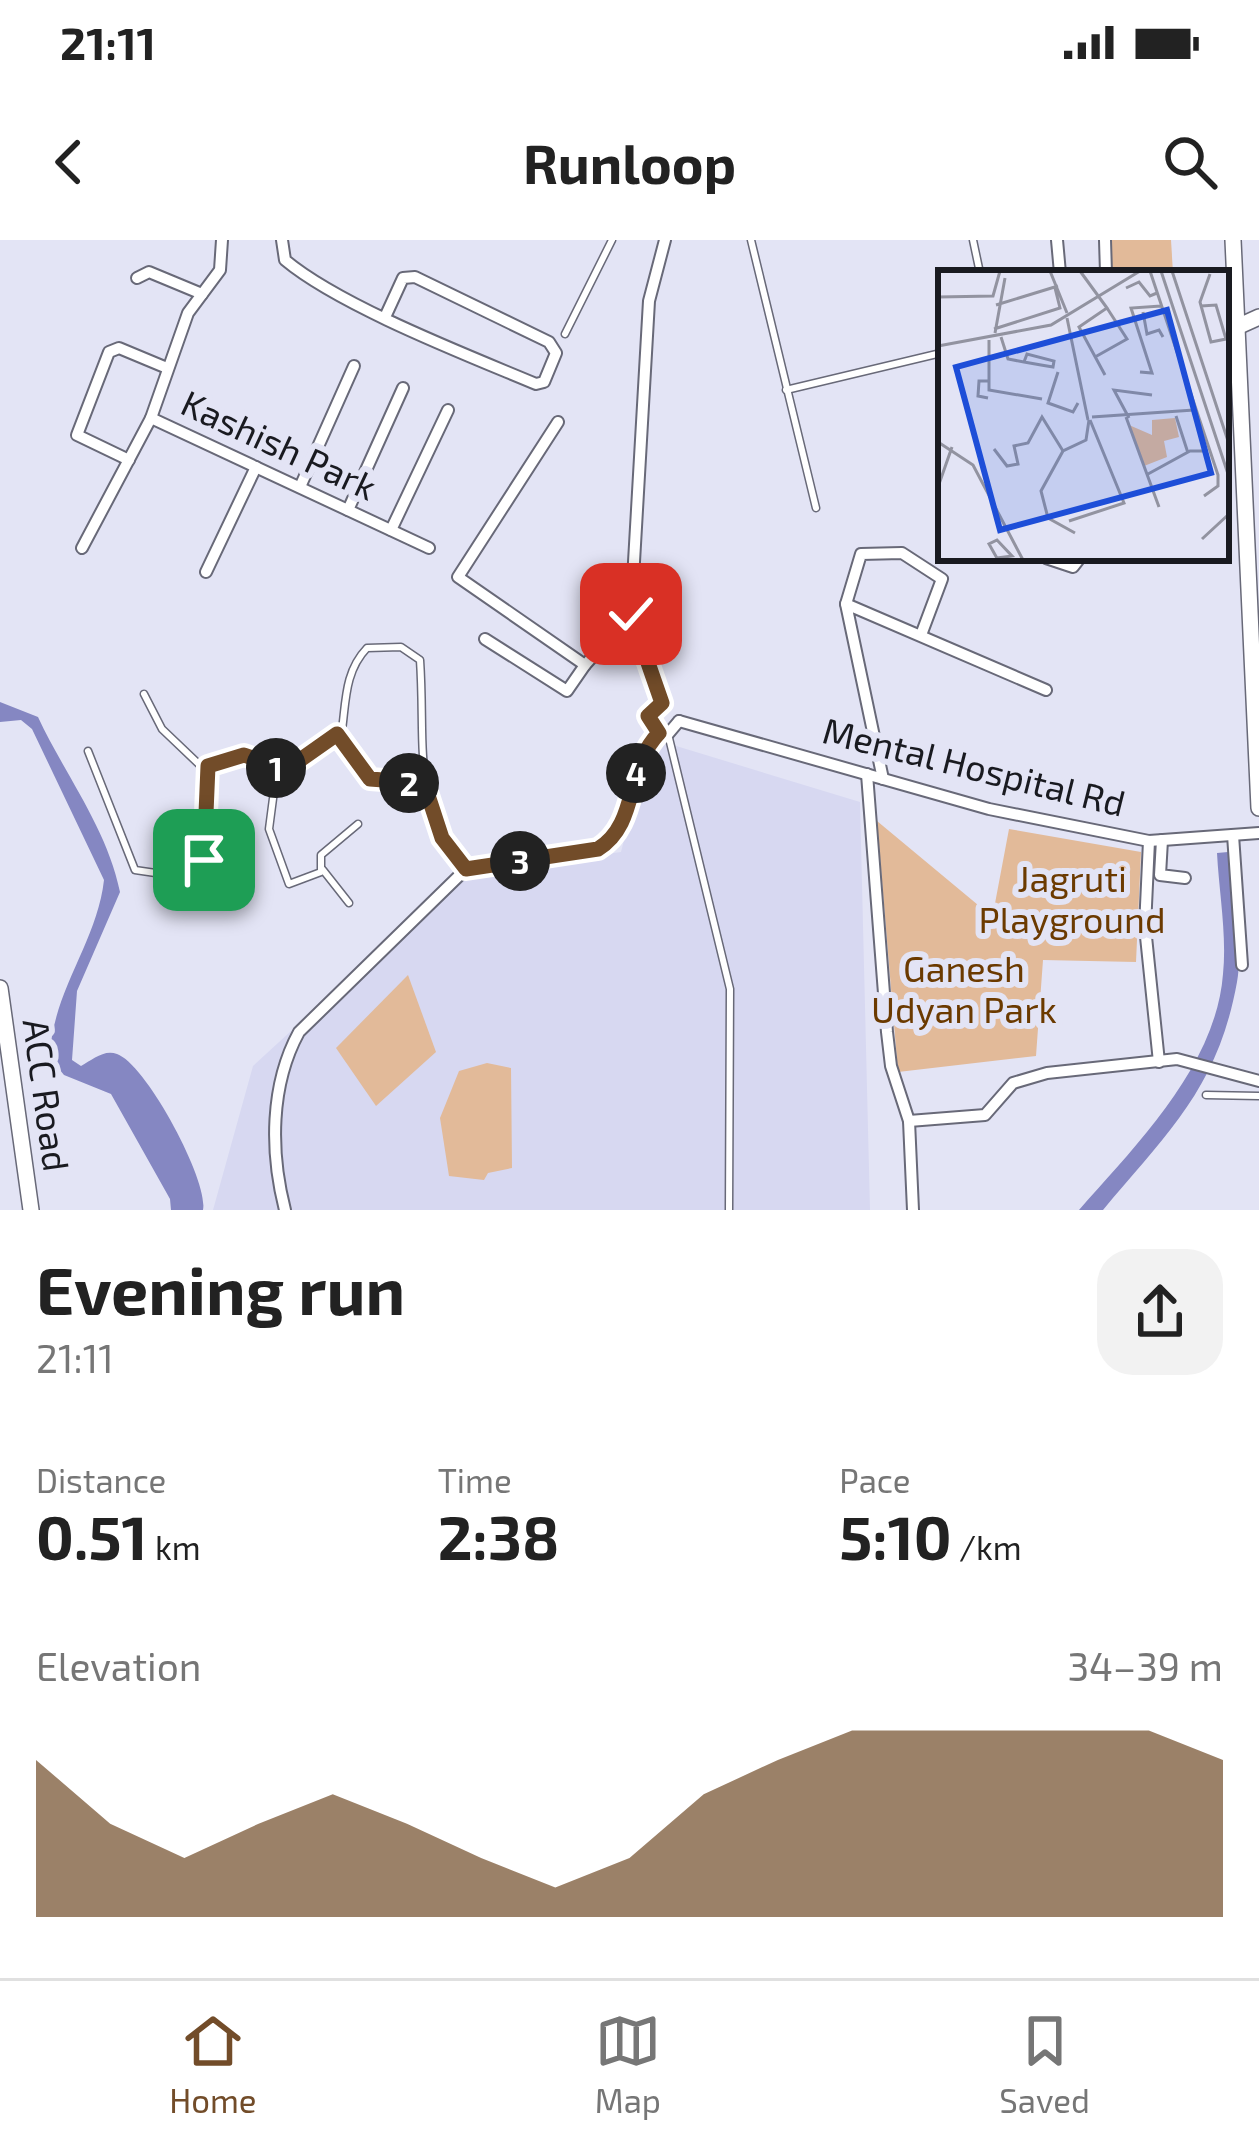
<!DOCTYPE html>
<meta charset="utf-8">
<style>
body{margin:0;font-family:"Exo 2",sans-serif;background:#f2f2f2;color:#222;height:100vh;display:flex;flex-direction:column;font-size:45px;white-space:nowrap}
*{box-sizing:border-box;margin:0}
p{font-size:39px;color:#767676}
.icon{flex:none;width:66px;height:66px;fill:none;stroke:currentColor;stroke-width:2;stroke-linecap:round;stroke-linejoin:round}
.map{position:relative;height:970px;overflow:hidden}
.sheet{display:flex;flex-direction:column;background:#fff;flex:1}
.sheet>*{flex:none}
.pin{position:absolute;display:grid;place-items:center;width:102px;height:102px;color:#fff;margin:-51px;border-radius:24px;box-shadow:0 6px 18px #0006}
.km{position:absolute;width:60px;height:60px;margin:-30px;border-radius:50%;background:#222;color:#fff;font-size:33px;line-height:60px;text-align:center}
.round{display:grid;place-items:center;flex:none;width:126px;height:126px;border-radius:36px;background:#f2f2f2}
.summary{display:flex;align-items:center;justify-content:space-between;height:204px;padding:0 36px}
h1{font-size:66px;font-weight:700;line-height:90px}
.stats{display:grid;grid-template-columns:repeat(3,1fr);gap:18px;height:204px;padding:12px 36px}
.stats div{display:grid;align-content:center}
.stats b{font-size:60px;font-weight:700}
.stats small{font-size:33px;font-weight:400}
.stats p{font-size:33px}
.chart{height:336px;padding:24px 36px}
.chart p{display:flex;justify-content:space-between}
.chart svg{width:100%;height:216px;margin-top:12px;fill:#724c29;opacity:.7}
.status{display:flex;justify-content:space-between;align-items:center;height:84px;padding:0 60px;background:#fff;direction:ltr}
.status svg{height:33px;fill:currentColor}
header{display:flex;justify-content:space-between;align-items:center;height:156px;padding:0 36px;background:#fff;font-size:54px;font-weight:700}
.dock{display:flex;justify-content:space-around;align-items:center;height:168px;border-top:3px solid #e0e0e0;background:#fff;font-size:33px;color:#767676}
.dock a{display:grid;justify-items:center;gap:6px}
.dock .current{color:#724c29}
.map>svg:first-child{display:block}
.built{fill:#d7d8f1}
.green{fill:#e2ba99}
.water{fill:#8587c2}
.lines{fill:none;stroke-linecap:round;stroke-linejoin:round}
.lane-casing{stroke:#686978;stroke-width:9}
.street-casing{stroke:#686978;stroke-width:14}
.secondary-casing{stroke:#686978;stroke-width:18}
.lane{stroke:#fff;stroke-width:6}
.street{stroke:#fff;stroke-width:10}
.secondary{stroke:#fff;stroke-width:15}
.route-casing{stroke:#fff;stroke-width:24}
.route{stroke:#724c29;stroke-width:15}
.labels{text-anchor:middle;stroke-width:12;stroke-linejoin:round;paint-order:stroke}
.street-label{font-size:36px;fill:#191a20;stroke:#e3e4f5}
.park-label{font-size:36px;fill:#6b3a00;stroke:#e3e4f5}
.inset-road{fill:none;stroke:#9293a0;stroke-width:3}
.view{fill:#1d4ed8;fill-opacity:0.15;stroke:#1d4ed8;stroke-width:6}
.inset-edge{fill:none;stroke:#191a20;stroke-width:6}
</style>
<div class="status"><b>21:11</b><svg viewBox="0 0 49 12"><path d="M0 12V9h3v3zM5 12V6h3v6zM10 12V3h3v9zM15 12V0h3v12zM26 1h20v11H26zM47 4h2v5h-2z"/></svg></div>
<header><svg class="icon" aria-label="back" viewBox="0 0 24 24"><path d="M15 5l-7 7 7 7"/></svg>Runloop<svg class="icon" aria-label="search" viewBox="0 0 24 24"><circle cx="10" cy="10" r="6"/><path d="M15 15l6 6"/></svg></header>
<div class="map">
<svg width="1259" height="970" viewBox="0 0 1259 970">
<rect width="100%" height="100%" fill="#e3e4f5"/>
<!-- built -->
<polygon class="built" points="650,498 860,562 870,970 213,970 253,826 462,634 621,612"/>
<!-- green -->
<g class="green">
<polygon points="1107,0 1171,0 1173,33 1109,33"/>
<polygon points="877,581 1020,700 993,674 1009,589 1141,612 1136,722 1043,720 1036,816 898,832"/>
<polygon points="408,735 436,812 376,866 336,808"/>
<polygon points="487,823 511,828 512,928 488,933 484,940 449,936 440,878 459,831"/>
</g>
<!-- water -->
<g class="water">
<path d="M0,462l38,15c27,58 69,111 82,175l-43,99 -5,69 9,6c11,-6 23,-17 36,-12 29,10 92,127 86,156h-32l-1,-11 -59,-105 -47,-19 -14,-17c1,-65 47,-115 54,-178l-72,-151 -11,-9 -21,2z"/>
<path d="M1228,612c3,40 16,91 9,130 -19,106 -69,150 -134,228h-24c57,-65 137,-144 144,-236 4,-39 -4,-82 -6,-121z"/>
</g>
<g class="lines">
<defs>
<g id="lane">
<polyline points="751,0 816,268"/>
<polyline points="973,0 980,33"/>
<polyline points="565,94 612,0"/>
<polyline points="786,150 941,113"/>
<polyline points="144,454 162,489 205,530"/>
<polyline points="668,494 730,749 729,970"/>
<polyline points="337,495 370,539 424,543"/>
<path d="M88,511l47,119 41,6 23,-3 5,-13 1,-90 39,-15 42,15 56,-40c4,-30 3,-59 25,-82l34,-1 19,13c6,88 -10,135 46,209"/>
<polyline points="277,528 269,589 289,644 321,632 321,615 358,584"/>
<polyline points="323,630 349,663"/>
<polyline points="1206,855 1259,856"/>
</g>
<g id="street">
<polyline points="222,0 220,30 188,73 151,178 429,308"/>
<path d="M282,0l3,20c55,46 182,95 251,124l8,-2 12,-29 -7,-11 -134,-65 -12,1 -17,37"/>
<polyline points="1057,0 1060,33"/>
<polyline points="1105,0 1106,33"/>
<polyline points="137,38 149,32 202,54"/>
<polyline points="558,182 458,337 585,425 631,374"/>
<polyline points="129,220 77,195 109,112 119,108 167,128"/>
<polyline points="300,247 354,126"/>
<polyline points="348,270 403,148"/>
<polyline points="391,290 448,170"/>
<polyline points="82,308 151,178"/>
<polyline points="1046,318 1073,327 1080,318"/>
<polyline points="206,332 256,227"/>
<polyline points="846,364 861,314 902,313 942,339 921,395"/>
<polyline points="485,399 567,451 585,425"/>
<polyline points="662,463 631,374 649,61 665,0"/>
<polyline points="662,463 650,471 653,490 668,494 679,481"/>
<polyline points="679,481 989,569 1149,601 1259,593"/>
<polyline points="867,534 887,792 891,826 909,881 913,970"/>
<polyline points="883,539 846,364 1046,450"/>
<polyline points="1233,595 1242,725"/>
<polyline points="1162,600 1160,635 1185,638"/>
<polyline points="1149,601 1145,687 1159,822"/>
<polyline points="909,881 985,875 1013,843 1047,833 1177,819 1259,841"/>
<path d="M285,970c-15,-58 -15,-125 14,-178l167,-163 132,-20 15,-9 28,-88 18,-19"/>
</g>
<g id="secondary">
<polyline points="1233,0 1259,568"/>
<polyline points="1237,87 1259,77"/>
<polyline points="0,748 31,970"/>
</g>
</defs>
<!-- lane casing -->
<use href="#lane" class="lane-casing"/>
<!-- street casing -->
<use href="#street" class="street-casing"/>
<!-- secondary casing -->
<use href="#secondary" class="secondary-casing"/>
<!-- lane -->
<use href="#lane" class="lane"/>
<!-- street -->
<use href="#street" class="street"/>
<!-- secondary -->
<use href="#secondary" class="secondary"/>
</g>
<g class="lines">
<defs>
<path id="route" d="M204,620l4,-94 36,-11 42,15 51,-36 33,45 54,4 18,55 24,31 132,-20c41,-25 27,-81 61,-116l-11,-17 14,-13 -31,-89"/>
</defs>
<!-- route casing -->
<use href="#route" class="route-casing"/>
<!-- route -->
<use href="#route" class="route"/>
</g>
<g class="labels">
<!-- street labels -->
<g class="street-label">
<text transform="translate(279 205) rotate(25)" y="13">Kashish Park</text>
<text transform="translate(974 527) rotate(14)" y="13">Mental Hospital Rd</text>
<text transform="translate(46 855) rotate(82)" y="13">ACC Road</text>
</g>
<!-- park labels -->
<g class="park-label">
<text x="1072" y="652">Jagruti<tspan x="1072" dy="41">Playground</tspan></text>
<text x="964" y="742">Ganesh<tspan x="964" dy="41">Udyan Park</tspan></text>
</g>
</g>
<!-- overview -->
<g transform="translate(938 30)">
<rect width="291" height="291" fill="#e3e4f5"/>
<path d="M237,148l4,19 -15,4 3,16 -23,9 -15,-41 23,10v-15z" fill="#e2ba99"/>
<path class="inset-road" d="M112,1l17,42M142,1l27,37 -28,19 26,48M212,1l68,204v11l-14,10M223,1l68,206M234,1l57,173M188,18l13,-6 11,14 7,-3M0,27l55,-1 7,-25M58,35l62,-19M263,36l15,-1 10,34 -15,3 -11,-40 10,-28M205,42l4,22 12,-4 4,7M129,48l21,102M56,59l66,-21 -5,-20M57,63l10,-55M63,67l7,22 16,3 17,3 12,2 1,-6 -27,-7 -3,8M51,70v50l53,9M0,76l113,-21 89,-54M157,87l32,-18 -20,-31M120,102l-10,31 25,9 5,-9M202,102l12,1 -21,-65 30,-2M50,128l-10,-2 1,-15h11M238,146l12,37M154,147l102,-7M188,147l33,90M191,148l-15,-28 38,5M0,172l35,23 50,95M56,179l13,17 11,-2 -4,-18 14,-3 14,-26 21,34M210,204l42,-23h18M0,217l14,-40M131,251l55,-18 -34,-83M137,263l-27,-15 -7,-27 22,-40 23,-11 3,-20M264,269l27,-25M59,288l15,-2 -15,-16 -8,4 9,16"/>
<path class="view" d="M229,40l44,163 -211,57 -44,-163z"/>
<rect width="291" height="291" class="inset-edge"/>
</g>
</svg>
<div class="pin" style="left:204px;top:620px;background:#1e9e55"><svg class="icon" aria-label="arrive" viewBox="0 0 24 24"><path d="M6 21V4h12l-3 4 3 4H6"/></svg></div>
<div class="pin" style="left:631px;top:374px;background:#d93025"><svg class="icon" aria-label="check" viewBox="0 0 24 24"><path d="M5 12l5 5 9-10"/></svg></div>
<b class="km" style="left:276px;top:528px">1</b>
<b class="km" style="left:409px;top:543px">2</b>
<b class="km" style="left:520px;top:621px">3</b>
<b class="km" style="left:636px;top:533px">4</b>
</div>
<section class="sheet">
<div class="summary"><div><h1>Evening run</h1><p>21:11</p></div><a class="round"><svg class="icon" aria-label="share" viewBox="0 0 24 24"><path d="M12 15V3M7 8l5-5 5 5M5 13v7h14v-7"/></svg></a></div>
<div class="stats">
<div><p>Distance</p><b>0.51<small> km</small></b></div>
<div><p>Time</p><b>2:38</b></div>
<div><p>Pace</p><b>5:10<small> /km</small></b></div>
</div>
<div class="chart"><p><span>Elevation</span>34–39 m</p>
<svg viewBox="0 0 160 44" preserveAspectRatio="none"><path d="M0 44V12L10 25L20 32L30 25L40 19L50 25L60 32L70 38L80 32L90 19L100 12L110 6L120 6L130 6L140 6L150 6L160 12V44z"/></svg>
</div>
</section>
<nav class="dock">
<a class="current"><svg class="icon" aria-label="home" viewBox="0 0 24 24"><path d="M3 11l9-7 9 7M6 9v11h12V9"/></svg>Home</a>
<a><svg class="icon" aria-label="map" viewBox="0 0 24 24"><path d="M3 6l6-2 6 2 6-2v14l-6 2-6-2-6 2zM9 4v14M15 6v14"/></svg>Map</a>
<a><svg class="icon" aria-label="saved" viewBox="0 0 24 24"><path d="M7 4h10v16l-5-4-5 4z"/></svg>Saved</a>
</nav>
